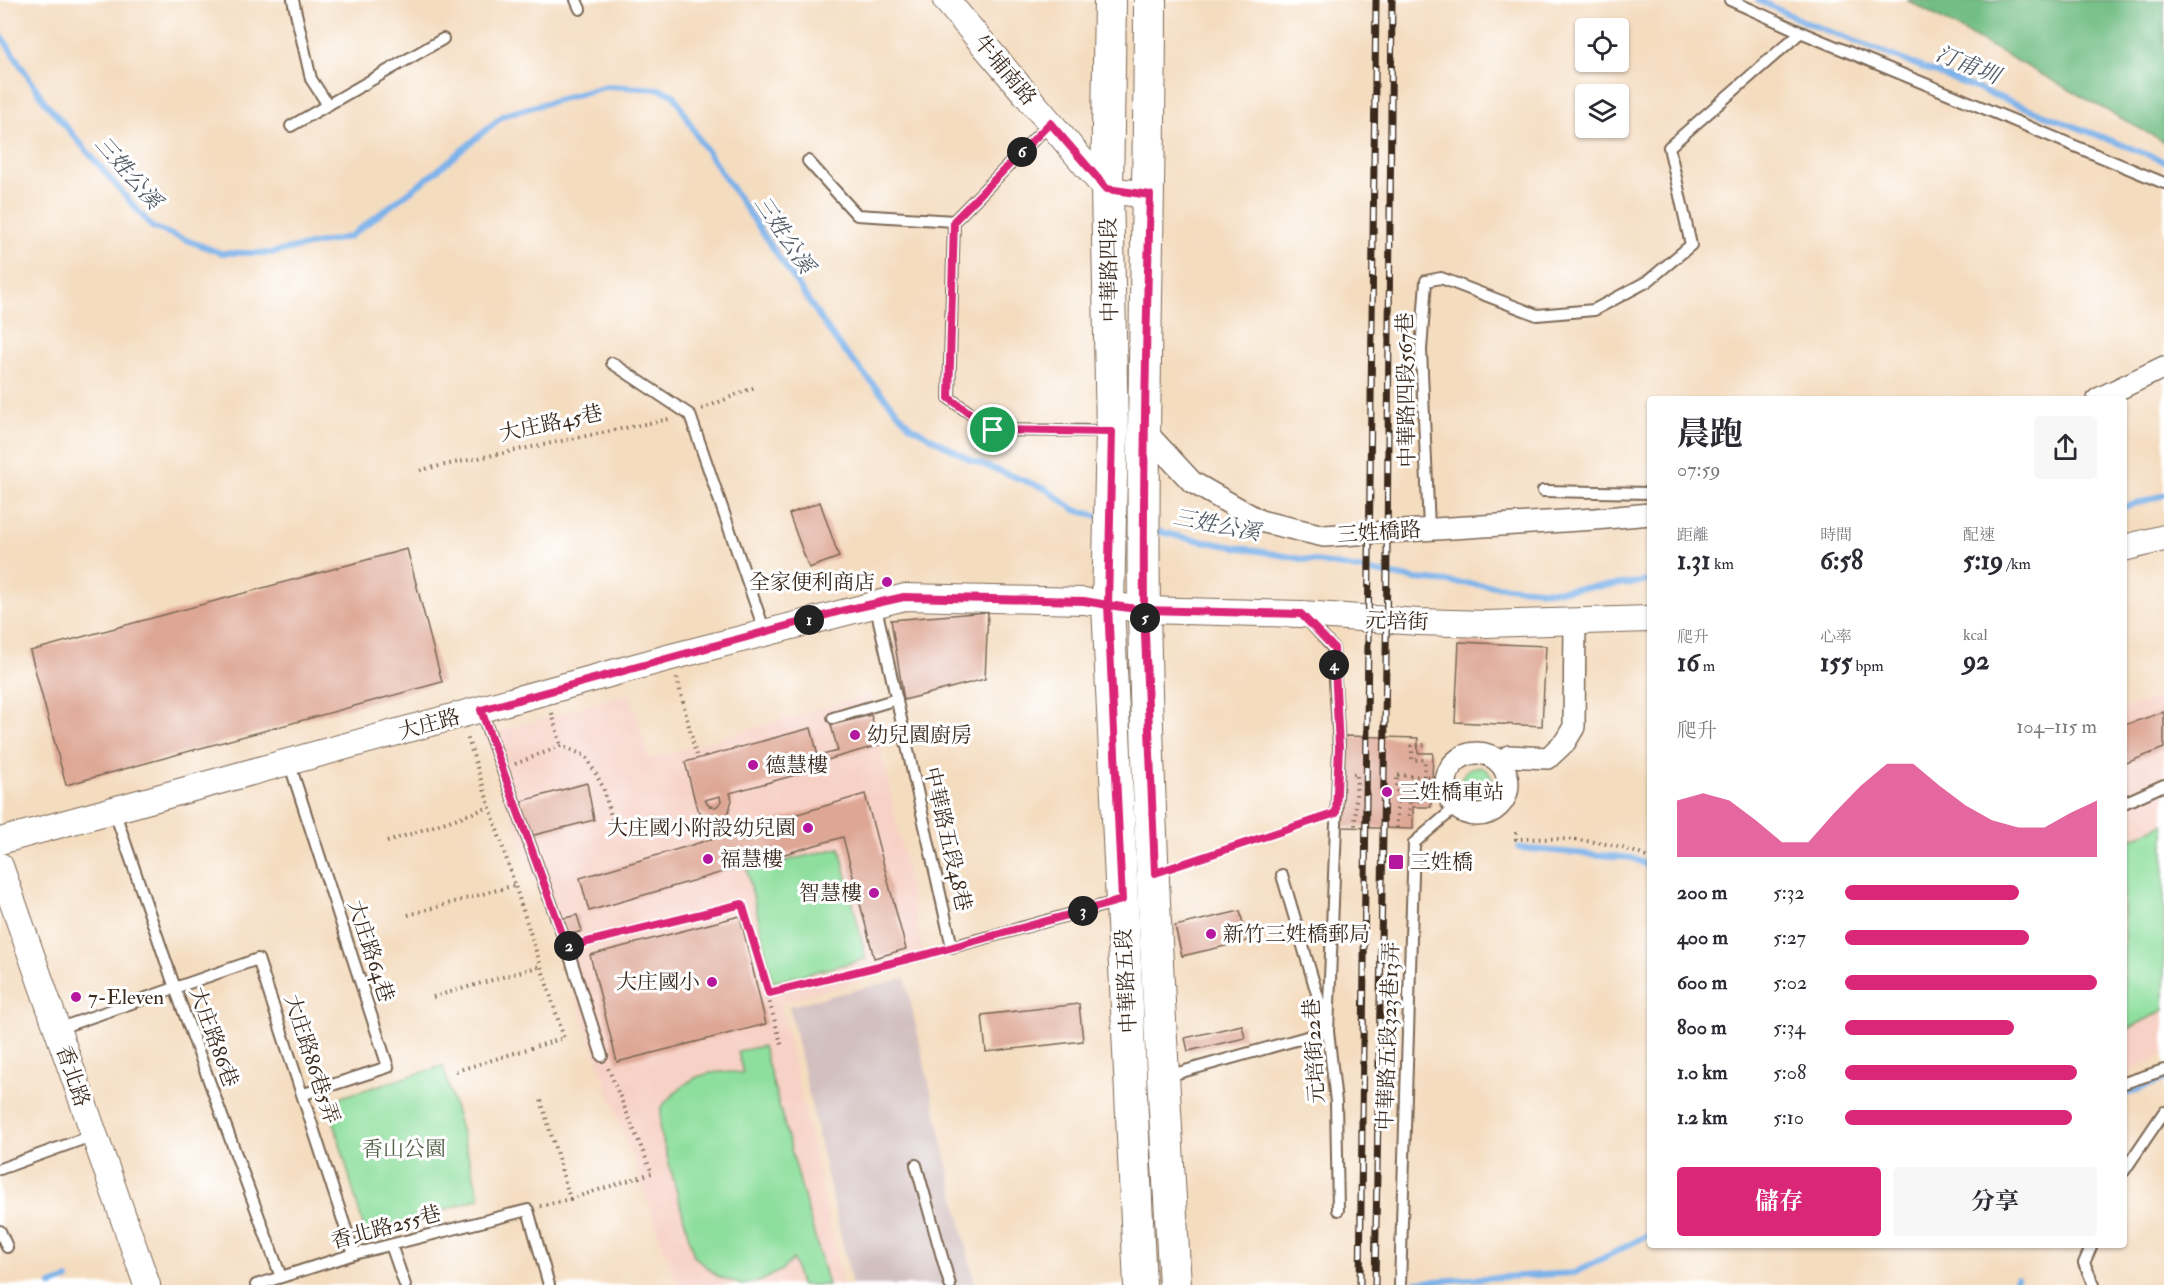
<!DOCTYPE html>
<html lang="zh-TW">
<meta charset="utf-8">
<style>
body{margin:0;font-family:"IM FELL Double Pica","Noto Serif TC",serif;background:#f7f7f7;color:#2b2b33;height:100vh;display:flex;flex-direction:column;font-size:22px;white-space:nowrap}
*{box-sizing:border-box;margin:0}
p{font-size:20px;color:#7c7c81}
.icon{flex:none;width:33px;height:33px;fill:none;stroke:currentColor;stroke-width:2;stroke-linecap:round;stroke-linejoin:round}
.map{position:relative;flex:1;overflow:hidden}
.details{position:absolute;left:1647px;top:396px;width:480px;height:852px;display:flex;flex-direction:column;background:#fff;border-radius:6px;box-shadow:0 2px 4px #0004}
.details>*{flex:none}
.controls{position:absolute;left:1575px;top:18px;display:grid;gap:12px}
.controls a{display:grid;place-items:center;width:54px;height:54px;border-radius:6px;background:#fff;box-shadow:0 2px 4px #0004;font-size:30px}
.pin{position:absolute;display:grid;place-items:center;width:51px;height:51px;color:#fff;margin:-26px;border:3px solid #fff;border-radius:50%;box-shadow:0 2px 6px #0007}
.km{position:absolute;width:30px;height:30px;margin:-15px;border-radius:50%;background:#222;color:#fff;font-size:16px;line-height:30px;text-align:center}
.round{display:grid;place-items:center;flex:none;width:63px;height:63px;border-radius:6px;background:#f7f7f7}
.overview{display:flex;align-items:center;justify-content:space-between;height:102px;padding:0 30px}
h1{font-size:33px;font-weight:700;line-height:45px}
.stats{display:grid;grid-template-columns:repeat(3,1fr);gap:9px;height:102px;padding:6px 30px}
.stats div{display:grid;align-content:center}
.stats b{font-size:26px;font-weight:700}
.stats small{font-size:16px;font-weight:400}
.stats p{font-size:16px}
.chart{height:168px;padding:12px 30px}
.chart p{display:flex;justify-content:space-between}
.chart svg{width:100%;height:108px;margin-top:6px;fill:#db2777;opacity:.7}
.primary-button{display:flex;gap:12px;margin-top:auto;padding:12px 30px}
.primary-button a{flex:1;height:69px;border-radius:6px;background:#db2777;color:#fff;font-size:24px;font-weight:700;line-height:69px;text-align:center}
.primary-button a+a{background:#f7f7f7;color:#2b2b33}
ul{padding:0 30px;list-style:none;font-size:20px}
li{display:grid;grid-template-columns:96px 72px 1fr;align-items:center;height:45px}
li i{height:15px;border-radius:8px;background:#db2777}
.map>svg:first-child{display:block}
.built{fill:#f7d1c6}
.industrial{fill:#d2bfbf}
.green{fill:#8edf9e;stroke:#64845e;stroke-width:1.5}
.forest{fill:#72be85;stroke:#567452;stroke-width:1.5}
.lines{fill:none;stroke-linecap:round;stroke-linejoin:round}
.stream{stroke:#7bb2ea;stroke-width:6}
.building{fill:#dea795;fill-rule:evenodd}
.service-casing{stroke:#7c6856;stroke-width:14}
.minor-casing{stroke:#7c6856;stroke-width:24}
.tertiary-casing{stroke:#7c6856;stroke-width:28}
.primary-casing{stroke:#7c6856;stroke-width:34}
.path{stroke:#7c6856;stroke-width:4;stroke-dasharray:1.5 4.5;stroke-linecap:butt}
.service{stroke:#fff;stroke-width:10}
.minor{stroke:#fff;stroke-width:21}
.tertiary{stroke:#fff;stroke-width:26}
.primary{stroke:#fff;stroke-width:32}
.rail-casing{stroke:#3b2a1e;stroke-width:7}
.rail{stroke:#fff;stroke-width:4.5;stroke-dasharray:14;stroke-linecap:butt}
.route-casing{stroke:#fff;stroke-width:12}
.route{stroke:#db2777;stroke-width:8}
.poi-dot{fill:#b5179e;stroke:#fff;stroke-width:2}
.labels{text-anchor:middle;stroke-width:6;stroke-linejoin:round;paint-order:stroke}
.street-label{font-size:21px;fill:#3b2a1e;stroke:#fff}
.poi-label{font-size:21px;fill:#3b2a1e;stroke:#fff;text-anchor:start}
.park-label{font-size:21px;fill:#546044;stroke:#fff}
.water-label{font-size:22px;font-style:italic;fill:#515a65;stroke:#fff}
</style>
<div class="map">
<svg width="2164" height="1285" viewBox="0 0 2164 1285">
<rect width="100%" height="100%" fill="#fff"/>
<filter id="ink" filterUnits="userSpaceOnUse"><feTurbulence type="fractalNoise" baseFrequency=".0167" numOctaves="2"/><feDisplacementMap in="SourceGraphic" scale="12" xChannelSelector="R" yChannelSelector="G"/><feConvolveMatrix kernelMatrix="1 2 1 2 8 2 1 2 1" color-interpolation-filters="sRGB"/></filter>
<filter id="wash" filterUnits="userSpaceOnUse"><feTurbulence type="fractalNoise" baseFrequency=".008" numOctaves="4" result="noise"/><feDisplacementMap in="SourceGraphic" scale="24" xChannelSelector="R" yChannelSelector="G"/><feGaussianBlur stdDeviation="1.35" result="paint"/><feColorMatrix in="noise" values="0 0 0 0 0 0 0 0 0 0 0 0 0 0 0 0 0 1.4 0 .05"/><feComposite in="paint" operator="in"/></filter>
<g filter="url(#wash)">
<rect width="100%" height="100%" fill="#f4dcbf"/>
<!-- built -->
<g class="built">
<polygon points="630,693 649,759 870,694 925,963 780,1002 843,1285 677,1285 484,736"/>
<polygon points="2164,695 2164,1054 2124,1073 2124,709"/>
</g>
<!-- industrial -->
<polygon class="industrial" points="905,978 975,1285 852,1285 789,1006"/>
<!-- green -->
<g class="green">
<circle cx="1477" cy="783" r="16"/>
<polygon points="2164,824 2164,1010 2124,1031 2124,842"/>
<polygon points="840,848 866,959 773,982 747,870"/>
<path d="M763,1046l65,239h-28l-7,-26 -11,11 -21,11 -19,4 -25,-9 -23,-20 -34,-126 1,-23c28,-29 40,-39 82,-34l-5,-22z"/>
<polygon points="443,1066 480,1198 366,1236 328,1101"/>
</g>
<!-- forest -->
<polygon class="forest" points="1907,0 2164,0 2164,142"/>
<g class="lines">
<!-- stream -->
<g class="stream">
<polyline points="1758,0 1805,22 2164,161"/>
<polyline points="0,34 45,102 152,227 221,253 271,253 349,237 433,174 504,115 607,86 659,89 674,95 700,141 838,344 910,426 971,460 1046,489 1075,510 1102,517"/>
<polyline points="2124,507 2164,495"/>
<polyline points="1152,530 1190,539 1415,579 1553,591 1650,581"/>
<polyline points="1519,848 1633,858 1650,867"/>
<polyline points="2124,1095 2164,1079"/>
<polyline points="1416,1282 1574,1273 1650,1234"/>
<polyline points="51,1285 68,1279"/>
<polyline points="2014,1285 2017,1278"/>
</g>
</g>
<g id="blocks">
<!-- building -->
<g class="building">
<polygon points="820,502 839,557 809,568 789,514"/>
<polygon points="407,549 442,682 66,785 30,651"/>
<polygon points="988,612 985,679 904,700 891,620"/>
<polygon points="1459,642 1546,646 1542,726 1455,722"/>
<polygon points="2164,712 2164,748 2124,764 2124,725"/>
<path d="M871,715l8,30 -59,17 1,6 -91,25 2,7 -4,14 6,19 131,-39 41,155 -32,9 -31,-121 -254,74 -9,-33 132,-39 -5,-21 -10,-9 -12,-47 126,-34 7,28 20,-5 -7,-26zM720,796l1,6 -5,5 -7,-1 -4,-6z"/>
<polygon points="1345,736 1418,738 1418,753 1433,753 1431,807 1413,807 1413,829 1342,827"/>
<polygon points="587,783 594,820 530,836 522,801"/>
<polygon points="1240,911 1247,941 1182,956 1175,926"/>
<polygon points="577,915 582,931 566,936 561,919"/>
<polygon points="740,916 766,1024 617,1062 590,955"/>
<polygon points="1079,1004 1083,1041 986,1052 982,1015"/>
<polygon points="1242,1025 1245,1038 1188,1051 1185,1038"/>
</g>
</g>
</g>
<g filter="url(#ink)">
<use href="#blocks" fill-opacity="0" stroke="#7c6856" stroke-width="1.5"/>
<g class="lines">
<defs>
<g id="service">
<polyline points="293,0 311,79 328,105"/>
<polyline points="576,0 580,9"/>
<polyline points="1730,0 1805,34 2164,183"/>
<polyline points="291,126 443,39"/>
<polyline points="808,161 857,215 954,221 949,398 993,430 1108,431"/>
<polyline points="954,221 1050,123"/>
<polyline points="612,363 690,415 765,632"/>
<polyline points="1543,491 1650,493"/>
<polyline points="1429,528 1421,350 1426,281 1441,278 1537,315 1594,310 1648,281 1691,245 1669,147 1801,32"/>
<polyline points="875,603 952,947 1119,901"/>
<polyline points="1306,618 1333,648 1339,747 1328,1031 1336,1102 1338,1210"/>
<polyline points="481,710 567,947 602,1056"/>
<polyline points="833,718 897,699"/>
<polyline points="289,762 388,1067 304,1094"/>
<polyline points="2124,803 2164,785"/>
<polyline points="114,810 175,988 281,1277"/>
<polyline points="57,1029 258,959 354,1254"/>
<polyline points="1167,1076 1328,1031 1282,875"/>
<polyline points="2124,1083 2164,1070"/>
<polyline points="916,1165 950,1285"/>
<polyline points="0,1169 94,1135"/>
<polyline points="2124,1171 2164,1112"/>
<polyline points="0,1231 7,1247"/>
<polyline points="391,1245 405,1285"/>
<polyline points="2092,1245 2084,1263 2094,1285"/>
<polyline points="256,1285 354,1254 528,1210 549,1285"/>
<polyline points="1400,1285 1414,843 1456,807"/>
</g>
<g id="minor">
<polyline points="2098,399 2164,367"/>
<polyline points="1143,429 1192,482 1260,521 1324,536 1595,519 1650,514"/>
<circle cx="1477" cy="784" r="31"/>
<polyline points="1500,763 1509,756 1548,758 1565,742 1574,727 1575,622"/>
</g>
<g id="tertiary">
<polyline points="946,0 1107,190 1150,195"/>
<polyline points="2124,548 2164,538"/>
<polyline points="0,841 671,657 905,597 1084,601 1144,610 1301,614 1419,622 1487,624 1650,619"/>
<polyline points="0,866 147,1285"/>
</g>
<g id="primary">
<polyline points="1110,0 1107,190 1112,431 1108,605 1140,1285"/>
<path d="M1150,0c0,202 -9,405 -6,607 4,226 18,452 31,678"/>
</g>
</defs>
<!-- service casing -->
<use href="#service" class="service-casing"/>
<!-- minor casing -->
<use href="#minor" class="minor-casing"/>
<!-- tertiary casing -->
<use href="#tertiary" class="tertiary-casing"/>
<!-- primary casing -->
<use href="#primary" class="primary-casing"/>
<!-- path -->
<g class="path">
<polyline points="702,409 755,387"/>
<polyline points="420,470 669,419"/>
<polyline points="677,678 696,755"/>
<polyline points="552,713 561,746"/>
<polyline points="515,764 561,746 586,756 603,787 615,831"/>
<polyline points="1353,774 1357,774 1355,827"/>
<polyline points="1409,816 1410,800 1423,801 1425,760 1412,760 1412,746 1425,745"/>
<polyline points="1397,828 1397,775 1440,778"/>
<path d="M1516,832v7c44,-1 95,-1 134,20"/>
<polyline points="387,842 490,807"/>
<polyline points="1175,866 1322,818"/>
<polyline points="408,915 515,885"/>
<polyline points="579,944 742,904 782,1047"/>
<polyline points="769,993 940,950"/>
<polyline points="433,997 541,966"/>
<polyline points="456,1071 564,1038 467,736"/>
<polyline points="570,1199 652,1173 608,1068"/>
<polyline points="540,1206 570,1199 541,1100"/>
</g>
<!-- service -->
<use href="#service" class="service"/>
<!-- minor -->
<use href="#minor" class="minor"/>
<!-- tertiary -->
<use href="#tertiary" class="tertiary"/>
<!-- primary -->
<use href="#primary" class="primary"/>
<defs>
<g id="rail">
<polyline points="1360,1285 1376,0"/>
<polyline points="1375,1285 1386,663 1392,0"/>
</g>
</defs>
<!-- rail casing -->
<use href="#rail" class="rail-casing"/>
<!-- rail -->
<use href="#rail" class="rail"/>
</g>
</g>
<g class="lines" filter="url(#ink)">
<defs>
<path id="route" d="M993,430l119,2 -4,173 -24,-4 -180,-4 -63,14 -360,99 86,237 175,-43 27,89 159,-39 194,-54 -14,-295 36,5 157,4 33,34 5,99 -3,66 -181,60 -11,-263c-1,-138 2,-277 6,-415l-43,-6 -57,-66 -96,98 -5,177 44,32"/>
</defs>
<!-- route casing -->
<use href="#route" class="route-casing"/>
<!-- route -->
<use href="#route" class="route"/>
</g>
<!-- markers -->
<g class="poi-dot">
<circle cx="887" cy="582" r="6"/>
<circle cx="855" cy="735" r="6"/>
<circle cx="753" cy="765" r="6"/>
<circle cx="1387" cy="792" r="6"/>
<circle cx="808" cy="828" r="6"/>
<circle cx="708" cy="859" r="6"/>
<rect x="1388" y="854" width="16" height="16" rx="3"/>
<circle cx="874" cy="893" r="6"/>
<circle cx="1211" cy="934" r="6"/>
<circle cx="712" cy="982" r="6"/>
<circle cx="76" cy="997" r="6"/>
</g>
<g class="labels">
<!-- street labels -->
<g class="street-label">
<text transform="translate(1005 70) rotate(50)" y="7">牛埔南路</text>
<text transform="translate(1109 270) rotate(-91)" y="7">中華路四段</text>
<text transform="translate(1406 390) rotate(-91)" y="7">中華路四段567巷</text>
<text transform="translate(551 423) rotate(-12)" y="7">大庄路45巷</text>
<text transform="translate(1379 532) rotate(-4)" y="7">三姓橋路</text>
<text transform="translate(1397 621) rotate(2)" y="7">元培街</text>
<text transform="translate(429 724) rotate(-15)" y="7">大庄路</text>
<text transform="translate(948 839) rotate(77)" y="7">中華路五段48巷</text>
<text transform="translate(371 951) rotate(72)" y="7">大庄路64巷</text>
<text transform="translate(1126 981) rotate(-93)" y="7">中華路五段</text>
<text transform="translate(1388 1036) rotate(-88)" y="7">中華路五段323巷13弄</text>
<text transform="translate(214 1037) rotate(70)" y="7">大庄路86巷</text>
<text transform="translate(1314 1051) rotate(-93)" y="7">元培街22巷</text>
<text transform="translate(312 1059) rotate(72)" y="7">大庄路86巷5弄</text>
<text transform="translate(73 1076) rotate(71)" y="7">香北路</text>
<text transform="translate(386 1227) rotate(-15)" y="7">香北路255巷</text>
</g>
<!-- poi labels -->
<g class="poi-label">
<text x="875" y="589" text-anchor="end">全家便利商店</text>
<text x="867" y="742">幼兒園廚房</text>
<text x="765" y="772">德慧樓</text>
<text x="1399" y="799">三姓橋車站</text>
<text x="796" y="835" text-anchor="end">大庄國小附設幼兒園</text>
<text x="720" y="866">福慧樓</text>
<text x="1410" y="869">三姓橋</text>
<text x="862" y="900" text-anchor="end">智慧樓</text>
<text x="1223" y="941">新竹三姓橋郵局</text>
<text x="700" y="989" text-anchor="end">大庄國小</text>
<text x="88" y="1004">7-Eleven</text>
</g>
<!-- park labels -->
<g class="park-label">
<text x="404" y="1156">香山公園</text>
</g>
<!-- water labels -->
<g class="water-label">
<text transform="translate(1968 64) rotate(22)" y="8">汀甫圳</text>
<text transform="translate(129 172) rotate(49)" y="8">三姓公溪</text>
<text transform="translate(785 234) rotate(56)" y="8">三姓公溪</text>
<text transform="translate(1217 524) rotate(11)" y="8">三姓公溪</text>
</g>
</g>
</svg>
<div class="controls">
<a><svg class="icon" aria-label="locate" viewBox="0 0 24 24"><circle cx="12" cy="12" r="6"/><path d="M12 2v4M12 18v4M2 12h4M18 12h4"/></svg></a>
<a><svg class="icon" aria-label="layers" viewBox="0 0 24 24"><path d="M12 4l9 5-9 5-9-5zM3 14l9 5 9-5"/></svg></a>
</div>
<div class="pin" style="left:993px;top:430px;background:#1e9e55"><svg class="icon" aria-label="arrive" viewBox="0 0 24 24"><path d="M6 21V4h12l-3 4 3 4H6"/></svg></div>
<b class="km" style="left:809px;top:620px">1</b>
<b class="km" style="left:569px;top:946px">2</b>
<b class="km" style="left:1083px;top:911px">3</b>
<b class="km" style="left:1334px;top:665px">4</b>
<b class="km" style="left:1145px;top:618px">5</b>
<b class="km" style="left:1022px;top:152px">6</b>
<section class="details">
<div class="overview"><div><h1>晨跑</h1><p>07:59</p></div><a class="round"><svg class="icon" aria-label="share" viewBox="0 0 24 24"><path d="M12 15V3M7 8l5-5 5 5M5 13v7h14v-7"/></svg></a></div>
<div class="stats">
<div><p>距離</p><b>1.31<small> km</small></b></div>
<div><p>時間</p><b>6:58</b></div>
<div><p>配速</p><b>5:19<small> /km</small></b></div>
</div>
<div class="stats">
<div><p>爬升</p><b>16<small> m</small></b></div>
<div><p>心率</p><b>155<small> bpm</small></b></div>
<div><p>kcal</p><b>92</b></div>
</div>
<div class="chart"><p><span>爬升</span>104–115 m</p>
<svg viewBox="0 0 160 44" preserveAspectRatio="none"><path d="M0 44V21L10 18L20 21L30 29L40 38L50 38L60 26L70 15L80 6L90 6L100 15L110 23L120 29L130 32L140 32L150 26L160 21V44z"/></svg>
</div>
<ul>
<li><b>200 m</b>5:32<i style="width:69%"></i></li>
<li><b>400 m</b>5:27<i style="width:73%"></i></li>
<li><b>600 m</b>5:02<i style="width:100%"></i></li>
<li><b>800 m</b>5:34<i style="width:67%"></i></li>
<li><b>1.0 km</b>5:08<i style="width:92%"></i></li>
<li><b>1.2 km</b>5:10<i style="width:90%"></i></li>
</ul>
<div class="primary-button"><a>儲存</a><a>分享</a></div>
</section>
</div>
